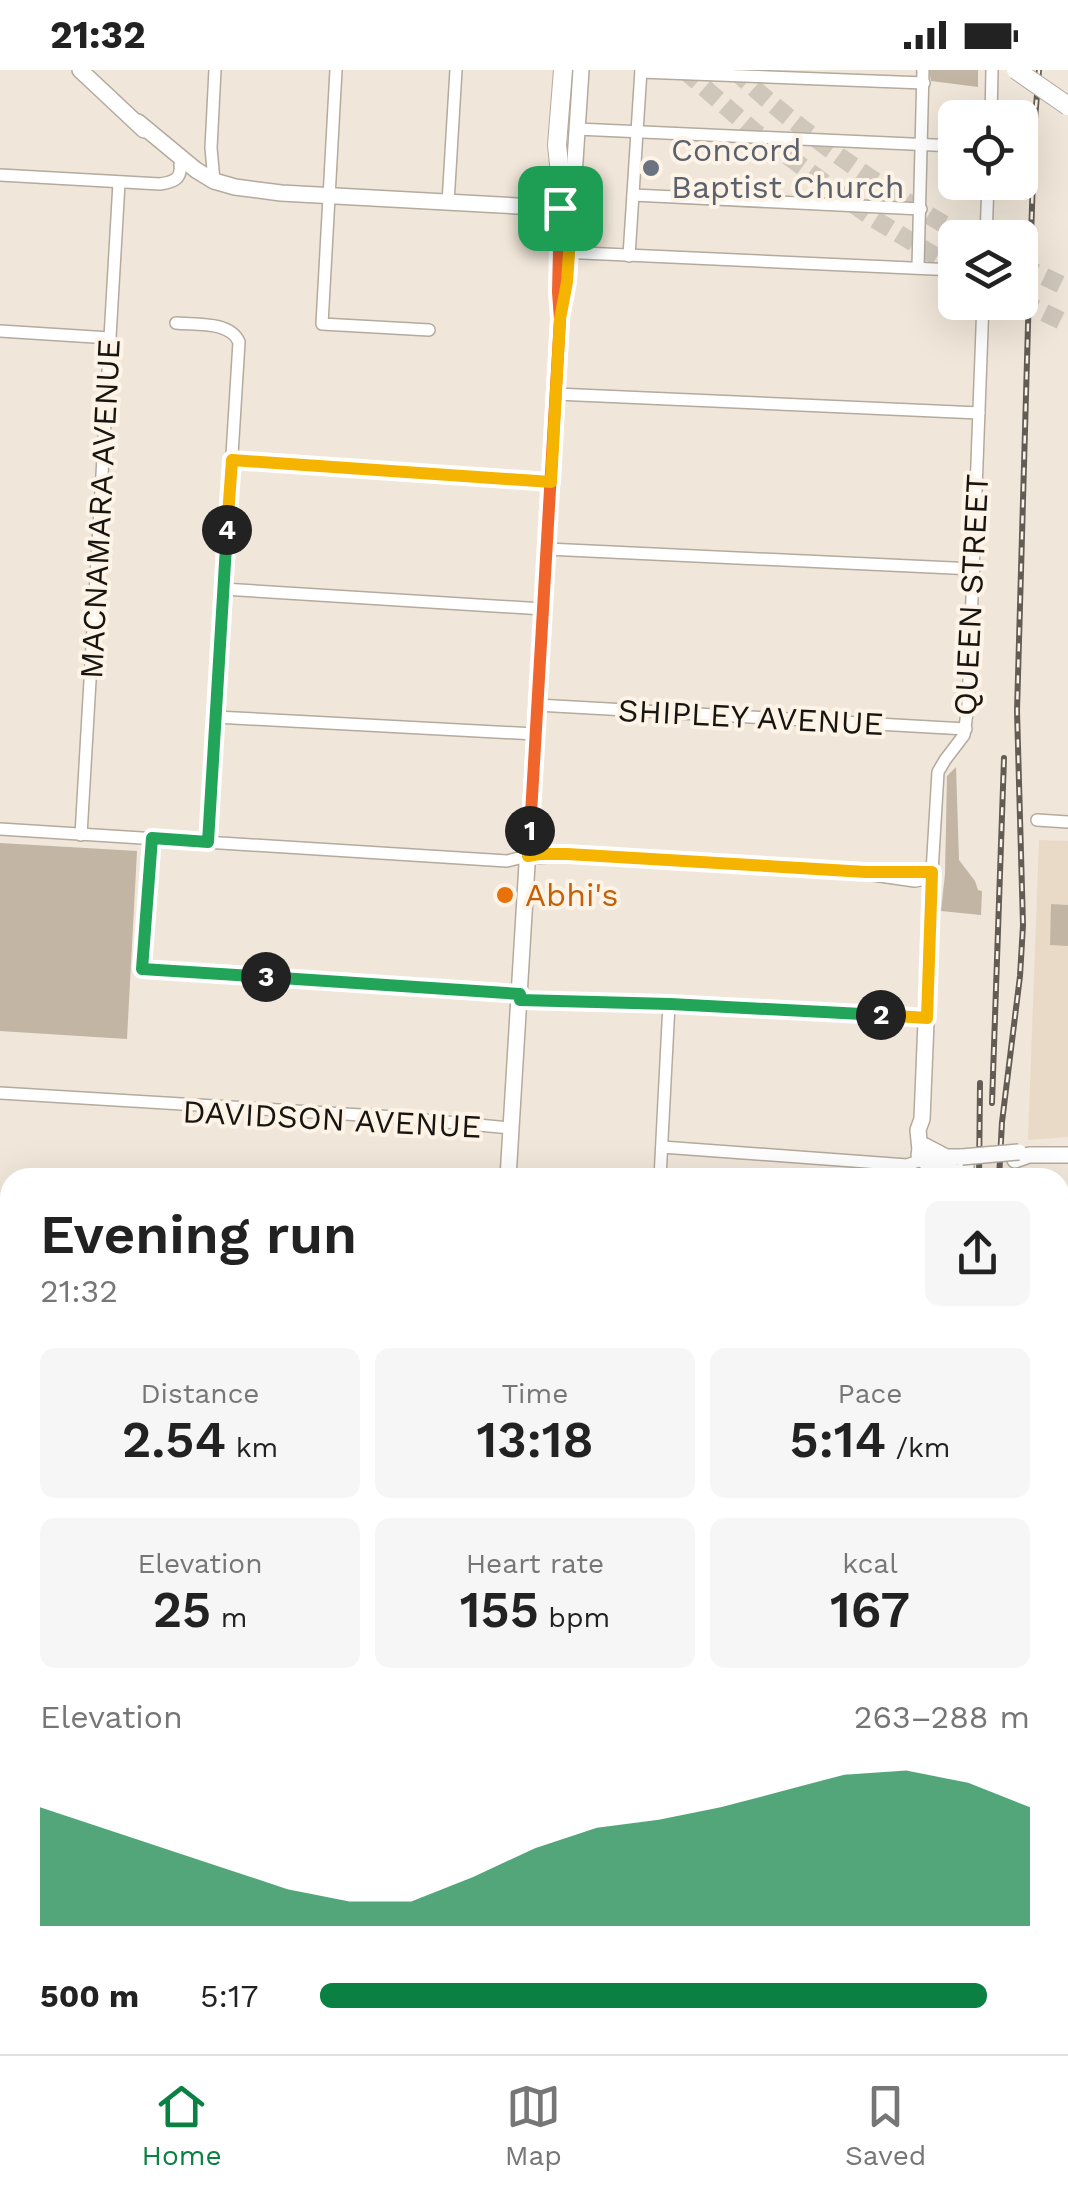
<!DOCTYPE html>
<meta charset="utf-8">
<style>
body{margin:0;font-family:"Work Sans",sans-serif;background:#f6f6f6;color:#222;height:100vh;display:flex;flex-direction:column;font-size:38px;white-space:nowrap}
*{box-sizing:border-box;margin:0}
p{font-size:32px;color:#767676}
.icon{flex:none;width:55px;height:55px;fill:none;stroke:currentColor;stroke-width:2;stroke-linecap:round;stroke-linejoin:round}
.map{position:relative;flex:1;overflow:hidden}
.sheet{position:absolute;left:0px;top:1098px;width:1070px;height:888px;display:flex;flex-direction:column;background:#fff;border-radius:30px 30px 0 0;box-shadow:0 10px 40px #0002}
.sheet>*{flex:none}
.controls{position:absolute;left:938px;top:30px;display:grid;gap:20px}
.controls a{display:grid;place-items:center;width:100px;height:100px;border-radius:15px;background:#fff;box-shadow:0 10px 40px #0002;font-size:50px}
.pin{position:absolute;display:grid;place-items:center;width:85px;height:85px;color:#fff;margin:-42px;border-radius:20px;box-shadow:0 5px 15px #0006}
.km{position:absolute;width:50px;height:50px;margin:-25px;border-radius:50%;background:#222;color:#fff;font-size:28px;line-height:50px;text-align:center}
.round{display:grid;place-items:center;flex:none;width:105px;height:105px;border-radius:15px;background:#f6f6f6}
.summary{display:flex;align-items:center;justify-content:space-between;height:170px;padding:0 40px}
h1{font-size:55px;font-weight:600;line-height:75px}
.metrics{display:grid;grid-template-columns:repeat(3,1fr);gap:15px;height:170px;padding:10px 40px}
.metrics div{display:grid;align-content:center;border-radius:15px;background:#f6f6f6;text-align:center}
.metrics b{font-size:50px;font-weight:600}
.metrics small{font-size:28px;font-weight:400}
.metrics p{font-size:28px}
.chart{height:280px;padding:20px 40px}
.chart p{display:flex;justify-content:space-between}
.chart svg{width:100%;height:180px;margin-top:10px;fill:#0b8043;opacity:.7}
ul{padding:0 40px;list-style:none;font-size:32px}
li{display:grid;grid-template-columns:160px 120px 1fr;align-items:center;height:75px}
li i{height:25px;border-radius:12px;background:#0b8043}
.status{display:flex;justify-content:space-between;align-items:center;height:70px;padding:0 50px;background:#fff;direction:ltr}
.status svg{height:28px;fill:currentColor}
.dock{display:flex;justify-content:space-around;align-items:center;height:140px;border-top:2px solid #e0e0e0;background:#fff;font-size:28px;color:#767676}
.dock a{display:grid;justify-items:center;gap:5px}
.dock .current{color:#0b8043}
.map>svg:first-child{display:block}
.built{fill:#e9dac7}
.green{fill:#c2b5a4}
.water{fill:#aad2de}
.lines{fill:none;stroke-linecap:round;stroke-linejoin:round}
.highway-tunnel{stroke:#d0c7bb;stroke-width:18;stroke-dasharray:18 9;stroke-linecap:butt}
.minor-casing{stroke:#b4aa9e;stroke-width:14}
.major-casing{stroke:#b4aa9e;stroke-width:18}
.highway-casing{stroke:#b4aa9e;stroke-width:20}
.minor{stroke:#fff;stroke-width:11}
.major{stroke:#fff;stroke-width:15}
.highway{stroke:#fff;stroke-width:18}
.rail-casing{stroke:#625c55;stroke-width:6}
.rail{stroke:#fdf3e6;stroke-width:2.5;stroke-dasharray:8;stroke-linecap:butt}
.major-bridge-casing{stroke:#b4aa9e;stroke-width:18;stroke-linecap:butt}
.highway-bridge-casing{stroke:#b4aa9e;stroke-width:20;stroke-linecap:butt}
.major-bridge{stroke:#fff;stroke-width:15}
.highway-bridge{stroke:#fff;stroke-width:18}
.split-1-casing{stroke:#fff;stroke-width:20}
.split-2-casing{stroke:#fff;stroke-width:20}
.split-3-casing{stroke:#fff;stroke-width:20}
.split-4-casing{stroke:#fff;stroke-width:20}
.split-5-casing{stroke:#fff;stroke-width:20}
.split-1{stroke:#f0652b;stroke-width:12}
.split-2{stroke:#f5b400;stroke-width:12}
.split-3{stroke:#22a559;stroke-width:12}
.split-4{stroke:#22a559;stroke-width:12}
.split-5{stroke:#f5b400;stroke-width:12}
.worship-dot{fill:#6b7280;stroke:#fdf3e6;stroke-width:4}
.food-dot{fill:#e8710a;stroke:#fdf3e6;stroke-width:4}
.labels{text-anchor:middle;stroke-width:8;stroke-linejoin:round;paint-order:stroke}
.worship-label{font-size:32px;fill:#5b616d;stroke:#fdf3e6;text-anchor:start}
.street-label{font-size:32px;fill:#181510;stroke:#fdf3e6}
.food-label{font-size:32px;fill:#c56008;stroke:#fdf3e6;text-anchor:start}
</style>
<div class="status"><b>21:32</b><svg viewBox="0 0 49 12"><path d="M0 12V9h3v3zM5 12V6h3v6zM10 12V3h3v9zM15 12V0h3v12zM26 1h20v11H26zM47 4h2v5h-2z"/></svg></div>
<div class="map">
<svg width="1068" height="1984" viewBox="0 0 1068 1984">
<rect width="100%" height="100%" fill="#f0e6d9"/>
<!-- built -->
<polygon class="built" points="1039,770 1068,771 1068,1067 1028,1070"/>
<!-- green -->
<g class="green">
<polygon points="929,0 978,0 978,17 931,11"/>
<polygon points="956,697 959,790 975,811 978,820 982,821 981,845 941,841 945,804 947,706"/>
<polygon points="0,773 137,781 127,969 0,961"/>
<polygon points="1051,834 1068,835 1068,876 1050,875"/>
<polygon points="0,1365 10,1366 10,1813 0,1813"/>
</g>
<!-- water -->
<polygon class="water" points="10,1468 10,1533 0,1533 0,1469"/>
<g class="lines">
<!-- highway-tunnel -->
<g class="highway-tunnel">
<polyline points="684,0 755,62 871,147 955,198"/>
<path d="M734,0c70,65 150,121 234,168"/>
<polyline points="1020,195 1068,218"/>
<polyline points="1020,231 1068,254"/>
</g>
<defs>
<g id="minor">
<polyline points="336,0 322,254 429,260"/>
<polyline points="641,2 924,13"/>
<polyline points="991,48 992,0"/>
<polyline points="577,59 955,76"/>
<path d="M0,105l160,9c13,-2 22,-5 20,-19"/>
<polyline points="214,111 211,78 215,0"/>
<polyline points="633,125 921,139"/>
<polyline points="448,133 456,0"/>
<polyline points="986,168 988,112"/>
<polyline points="561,182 955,200"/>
<polyline points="629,186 641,0"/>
<polyline points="918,197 923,0"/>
<path d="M176,253c20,2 54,-2 63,19l-31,500"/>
<polyline points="0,261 110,268"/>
<polyline points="556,324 979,343"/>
<polyline points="233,390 551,412"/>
<polyline points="547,479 974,499"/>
<polyline points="223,519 543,539"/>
<polyline points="537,635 966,659"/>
<polyline points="216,647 535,664"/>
<polyline points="1037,750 1068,752"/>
<polyline points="0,759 507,791 528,786"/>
<polyline points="81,765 119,113"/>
<polyline points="151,769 143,899 520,924"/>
<polyline points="932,802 938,702 945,690 964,665 968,635 983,232"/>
<polyline points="520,930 669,934 927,948"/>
<polyline points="0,1023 394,1047 511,1058"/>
<polyline points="662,1077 907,1095 921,1090"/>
<polyline points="660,1108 669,934"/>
<polyline points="0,1158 10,1158"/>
<polyline points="0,1297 10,1298"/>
<polyline points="0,1822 10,1823"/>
<polyline points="0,1960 10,1960"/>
<polyline points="227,1975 361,1984"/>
<polyline points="553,1984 553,1975"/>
<polyline points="686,1984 687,1975"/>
<polyline points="872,1984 873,1975"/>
</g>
<g id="major">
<polyline points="80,0 144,60"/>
<polyline points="138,52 196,100 214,111 235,117 281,123 572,139"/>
<polyline points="528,786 567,784 866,802 915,809 932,806"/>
<path d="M925,1076l21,11h16l4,4v6l-4,5c-13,1 -36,-5 -43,-17l1,-5z"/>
<polyline points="920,1080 918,1060 922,1049 932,806 932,802 930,802"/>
<polyline points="1015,1090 1029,1085 1068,1085"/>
<polyline points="508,1108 560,249 567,212 581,0"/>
<polyline points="413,1984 414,1975"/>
</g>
<polyline id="highway" points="561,114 557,75 563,0"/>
</defs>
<!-- minor casing -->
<use href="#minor" class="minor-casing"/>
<!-- major casing -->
<use href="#major" class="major-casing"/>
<!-- highway casing -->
<use href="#highway" class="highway-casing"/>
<!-- minor -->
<use href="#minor" class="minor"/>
<!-- major -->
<use href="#major" class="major"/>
<!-- highway -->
<use href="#highway" class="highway"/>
<defs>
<g id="rail">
<polyline points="992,1033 1004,688"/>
<polyline points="979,1108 980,1013"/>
<polyline points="999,1108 1002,1052 1020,906 1023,855 1017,641 1028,255 1035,49 1039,0"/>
<polyline points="902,1984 903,1975"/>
</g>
</defs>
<!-- rail casing -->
<use href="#rail" class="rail-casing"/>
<!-- rail -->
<use href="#rail" class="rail"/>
<defs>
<polyline id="major-bridge" points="962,1087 1019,1082"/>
<polyline id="highway-bridge" points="1016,0 1068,36"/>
</defs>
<!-- major-bridge casing -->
<use href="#major-bridge" class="major-bridge-casing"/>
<!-- highway-bridge casing -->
<use href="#highway-bridge" class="highway-bridge-casing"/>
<!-- major-bridge -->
<use href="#major-bridge" class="major-bridge"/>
<!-- highway-bridge -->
<use href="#highway-bridge" class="highway-bridge"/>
</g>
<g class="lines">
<defs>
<polyline id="split-1" points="530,761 560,249 558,222 560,138"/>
<polyline id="split-2" points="530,761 528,786 539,784 567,784 866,802 932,802 927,948 881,945"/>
<polyline id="split-3" points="266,907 520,924 520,930 670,934 881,945"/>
<polyline id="split-4" points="227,460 208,772 152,768 142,899 266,907"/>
<polyline id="split-5" points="227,460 232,390 551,412 560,249 567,212 572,139 560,138"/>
</defs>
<!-- split-1 casing -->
<use href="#split-1" class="split-1-casing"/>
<!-- split-2 casing -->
<use href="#split-2" class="split-2-casing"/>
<!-- split-3 casing -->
<use href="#split-3" class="split-3-casing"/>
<!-- split-4 casing -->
<use href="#split-4" class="split-4-casing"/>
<!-- split-5 casing -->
<use href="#split-5" class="split-5-casing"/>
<!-- split-1 -->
<use href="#split-1" class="split-1"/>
<!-- split-2 -->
<use href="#split-2" class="split-2"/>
<!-- split-3 -->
<use href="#split-3" class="split-3"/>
<!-- split-4 -->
<use href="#split-4" class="split-4"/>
<!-- split-5 -->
<use href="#split-5" class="split-5"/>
</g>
<!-- markers -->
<circle class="worship-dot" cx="651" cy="98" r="10"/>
<circle class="food-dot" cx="505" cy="825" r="10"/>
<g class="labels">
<!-- worship labels -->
<g class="worship-label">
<text x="671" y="91">Concord<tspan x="671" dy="37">Baptist Church</tspan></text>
</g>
<!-- street labels -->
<g class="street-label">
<text transform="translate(100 439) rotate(-87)" y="11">MACNAMARA AVENUE</text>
<text transform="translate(971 525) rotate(-87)" y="11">QUEEN STREET</text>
<text transform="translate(751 647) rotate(3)" y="11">SHIPLEY AVENUE</text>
<text transform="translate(332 1049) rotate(3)" y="11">DAVIDSON AVENUE</text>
</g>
<!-- food labels -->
<g class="food-label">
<text x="525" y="836">Abhi's</text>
</g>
</g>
</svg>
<div class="controls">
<a><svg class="icon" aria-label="locate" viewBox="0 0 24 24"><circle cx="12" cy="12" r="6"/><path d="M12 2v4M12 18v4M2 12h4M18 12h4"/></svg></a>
<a><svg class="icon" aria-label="layers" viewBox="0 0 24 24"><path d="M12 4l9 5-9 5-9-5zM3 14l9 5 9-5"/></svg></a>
</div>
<div class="pin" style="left:560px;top:138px;background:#1e9e55"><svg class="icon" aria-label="arrive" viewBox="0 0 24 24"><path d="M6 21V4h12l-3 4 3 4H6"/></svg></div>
<b class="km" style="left:530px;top:761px">1</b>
<b class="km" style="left:881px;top:945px">2</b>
<b class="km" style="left:266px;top:907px">3</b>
<b class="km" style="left:227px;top:460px">4</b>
<section class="sheet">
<div class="summary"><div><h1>Evening run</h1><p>21:32</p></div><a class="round"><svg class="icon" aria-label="share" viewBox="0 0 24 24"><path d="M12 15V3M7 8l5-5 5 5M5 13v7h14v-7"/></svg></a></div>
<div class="metrics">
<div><p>Distance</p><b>2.54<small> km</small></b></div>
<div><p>Time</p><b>13:18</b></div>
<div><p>Pace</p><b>5:14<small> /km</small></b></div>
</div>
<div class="metrics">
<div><p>Elevation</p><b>25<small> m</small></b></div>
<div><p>Heart rate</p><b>155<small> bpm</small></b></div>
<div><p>kcal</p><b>167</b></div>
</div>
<div class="chart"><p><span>Elevation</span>263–288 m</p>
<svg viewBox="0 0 160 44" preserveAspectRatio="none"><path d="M0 44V15L10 20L20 25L30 30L40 35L50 38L60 38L70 32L80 25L90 20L100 18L110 15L120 11L130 7L140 6L150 9L160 15V44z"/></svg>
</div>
<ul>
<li><b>500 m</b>5:17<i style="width:94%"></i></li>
</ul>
</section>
</div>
<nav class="dock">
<a class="current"><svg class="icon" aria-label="home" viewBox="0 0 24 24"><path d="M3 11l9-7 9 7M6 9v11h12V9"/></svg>Home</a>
<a><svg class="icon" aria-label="map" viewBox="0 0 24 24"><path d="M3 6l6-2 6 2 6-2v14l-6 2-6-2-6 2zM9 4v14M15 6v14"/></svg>Map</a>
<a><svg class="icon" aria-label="saved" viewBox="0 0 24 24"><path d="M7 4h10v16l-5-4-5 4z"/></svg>Saved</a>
</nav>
